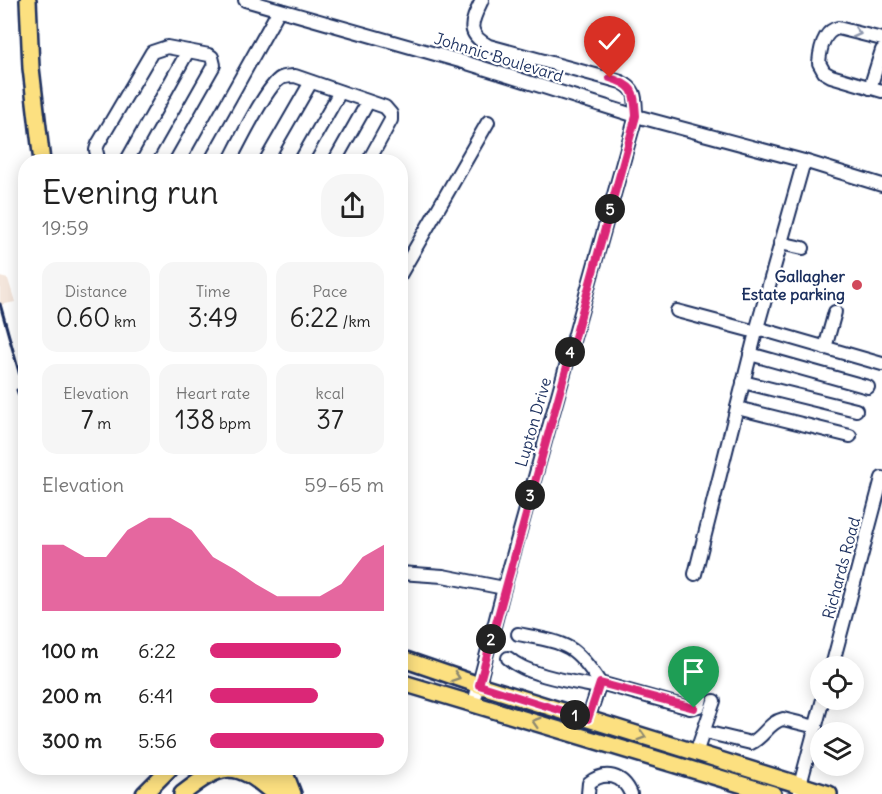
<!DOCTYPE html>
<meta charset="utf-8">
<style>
body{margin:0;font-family:Delius,sans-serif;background:#f6f6f6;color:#222;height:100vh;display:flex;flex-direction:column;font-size:22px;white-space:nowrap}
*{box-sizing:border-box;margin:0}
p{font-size:20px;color:#767676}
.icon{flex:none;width:33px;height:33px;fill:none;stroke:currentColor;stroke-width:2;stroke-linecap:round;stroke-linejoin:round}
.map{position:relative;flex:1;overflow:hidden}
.sheet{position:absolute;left:18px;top:154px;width:390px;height:621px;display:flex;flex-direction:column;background:#fff;border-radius:24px;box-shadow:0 3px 15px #0003}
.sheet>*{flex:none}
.controls{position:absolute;left:810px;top:656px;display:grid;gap:12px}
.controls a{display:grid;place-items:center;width:54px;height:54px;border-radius:50%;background:#fff;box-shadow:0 3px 15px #0003;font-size:30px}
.pin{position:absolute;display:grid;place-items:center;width:51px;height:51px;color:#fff;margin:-62px -26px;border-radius:50% 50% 50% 0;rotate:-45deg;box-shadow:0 0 6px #0007}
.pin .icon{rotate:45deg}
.km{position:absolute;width:30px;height:30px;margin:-15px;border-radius:50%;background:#222;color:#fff;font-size:16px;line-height:30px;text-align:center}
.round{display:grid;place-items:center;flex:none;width:63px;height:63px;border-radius:24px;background:#f6f6f6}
.head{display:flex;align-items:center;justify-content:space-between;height:102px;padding:0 24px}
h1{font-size:33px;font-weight:600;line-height:45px}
.stats{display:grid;grid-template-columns:repeat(3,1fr);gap:9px;height:102px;padding:6px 24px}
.stats div{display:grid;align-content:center;border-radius:15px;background:#f6f6f6;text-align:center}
.stats b{font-size:26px;font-weight:600}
.stats small{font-size:16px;font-weight:400}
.stats p{font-size:16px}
.chart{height:168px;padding:12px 24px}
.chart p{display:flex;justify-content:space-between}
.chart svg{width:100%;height:108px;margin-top:6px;fill:#db2777;opacity:.7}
ul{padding:0 24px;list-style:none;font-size:20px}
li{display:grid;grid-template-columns:96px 72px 1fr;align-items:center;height:45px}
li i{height:15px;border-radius:8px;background:#db2777}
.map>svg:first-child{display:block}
.built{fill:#f4e6dc}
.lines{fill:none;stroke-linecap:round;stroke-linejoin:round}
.minor-casing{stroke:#1b2f5e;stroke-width:16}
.major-casing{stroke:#1b2f5e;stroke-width:20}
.minor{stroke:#fff;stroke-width:12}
.major{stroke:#fce080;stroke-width:15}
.rail{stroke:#1b2f5e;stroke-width:3}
.oneway{stroke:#8d97ae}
.oneway2{stroke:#8c886f}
.route-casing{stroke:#fff;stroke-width:12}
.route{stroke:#db2777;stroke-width:8}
.poi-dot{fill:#d1495b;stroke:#fff;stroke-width:2}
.labels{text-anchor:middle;stroke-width:4.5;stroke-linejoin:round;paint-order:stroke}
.street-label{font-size:16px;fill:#1b2f5e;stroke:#fff}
.poi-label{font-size:16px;font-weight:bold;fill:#1b2f5e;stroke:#fff;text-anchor:end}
</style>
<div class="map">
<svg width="882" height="794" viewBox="0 0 882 794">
<rect width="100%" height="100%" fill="#fff"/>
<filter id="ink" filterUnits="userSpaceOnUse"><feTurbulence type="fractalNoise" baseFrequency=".0167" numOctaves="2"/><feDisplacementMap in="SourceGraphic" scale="12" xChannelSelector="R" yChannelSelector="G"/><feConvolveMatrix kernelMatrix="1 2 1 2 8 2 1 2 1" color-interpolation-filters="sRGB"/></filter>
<g filter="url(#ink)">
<!-- built -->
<polygon class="built" points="0,277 8,279 15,302 0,305"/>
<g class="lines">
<defs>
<g id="minor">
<polyline points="245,0 467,63 636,116 804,161 882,185"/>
<path d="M882,39l-44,-11c-15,3 -18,22 -19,35l5,9 7,4 51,15"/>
<polyline points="870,88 882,50"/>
<polyline points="99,162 96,150 98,144 152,52 167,47 209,55 212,57 214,65 159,162"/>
<polyline points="126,162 188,51"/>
<polyline points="194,162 279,10"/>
<path d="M229,162c9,-17 38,-77 52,-84 5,-2 10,-2 14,-2l90,31 6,7v6l-23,42"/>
<polyline points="265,162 311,82"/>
<polyline points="300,162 340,92"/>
<polyline points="334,162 368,102"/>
<polyline points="780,243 803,248"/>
<polyline points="400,275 488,122"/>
<polyline points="677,311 756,332"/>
<polyline points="757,328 882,364"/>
<polyline points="825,348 835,312"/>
<polyline points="750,354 868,387"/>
<polyline points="743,382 856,410"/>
<polyline points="737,408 850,436"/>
<polyline points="400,573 443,576 504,588"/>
<polyline points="695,574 757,328 804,161"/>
<path d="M518,634c46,9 56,8 82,49l90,25 9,-2 6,-25"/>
<path d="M508,658c20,18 65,24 91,29"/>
<polyline points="832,666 882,478"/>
<path d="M474,703l30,-115 132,-472c-1,-17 2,-26 -15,-34l-132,-36c-25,-13 -17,-25 -7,-46"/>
<polyline points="588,719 600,683"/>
<path d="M705,732l46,11c13,-6 18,-21 32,-24l33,8"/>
<polyline points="696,753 714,701"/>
<path d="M588,794l1,-11c16,-13 34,-8 42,11"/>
<polyline points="800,794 800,785 823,699"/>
</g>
<g id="major">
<polyline points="28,0 31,68 42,162"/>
<polyline points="400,658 479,685 829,794"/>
<polyline points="400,682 773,794"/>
<polyline points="267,768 285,794"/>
<polyline points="283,768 293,794"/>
<polyline points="144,794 170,768"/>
<path d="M182,794c40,-31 53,-35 92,0"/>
</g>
</defs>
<!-- minor casing -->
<use href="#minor" class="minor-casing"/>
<!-- major casing -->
<use href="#major" class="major-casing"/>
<!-- minor -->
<use href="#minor" class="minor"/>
<!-- major -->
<use href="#major" class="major"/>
<!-- rail -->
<g class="rail">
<polyline points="0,304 26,397"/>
<polyline points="17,390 26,415"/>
</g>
</g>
<!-- one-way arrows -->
<defs><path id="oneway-chevron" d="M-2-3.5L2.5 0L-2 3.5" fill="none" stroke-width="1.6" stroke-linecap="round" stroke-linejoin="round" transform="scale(1.5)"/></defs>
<use class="oneway" href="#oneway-chevron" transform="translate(857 33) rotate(14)"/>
<g class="oneway2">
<use href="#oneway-chevron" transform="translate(456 677) rotate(19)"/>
<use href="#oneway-chevron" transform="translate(536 722) rotate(-163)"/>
<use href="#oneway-chevron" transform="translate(642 736) rotate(17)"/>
</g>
</g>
<g class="lines" filter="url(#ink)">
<defs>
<path id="route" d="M610,78c25,8 24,13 26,38l-157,569 109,34 12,-36 94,25"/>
</defs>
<!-- route casing -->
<use href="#route" class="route-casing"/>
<!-- route -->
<use href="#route" class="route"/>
</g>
<!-- markers -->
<circle class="poi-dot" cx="857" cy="285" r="6"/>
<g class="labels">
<!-- street labels -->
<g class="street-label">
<text transform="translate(499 57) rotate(17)" y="6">Johnnic Boulevard</text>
<text transform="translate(533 422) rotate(-74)" y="6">Lupton Drive</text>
<text transform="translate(841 568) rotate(-75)" y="6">Richards Road</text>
</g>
<!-- poi labels -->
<g class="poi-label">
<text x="845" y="282">Gallagher<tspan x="845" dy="18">Estate parking</tspan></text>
</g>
</g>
</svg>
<div class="controls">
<a><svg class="icon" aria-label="locate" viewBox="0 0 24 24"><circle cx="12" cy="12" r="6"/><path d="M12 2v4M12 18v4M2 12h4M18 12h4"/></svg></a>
<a><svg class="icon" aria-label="layers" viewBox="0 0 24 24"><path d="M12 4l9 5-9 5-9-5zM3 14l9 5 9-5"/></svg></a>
</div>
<div class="pin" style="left:694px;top:708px;background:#1e9e55"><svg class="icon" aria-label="arrive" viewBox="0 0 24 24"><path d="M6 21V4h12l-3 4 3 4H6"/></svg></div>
<div class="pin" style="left:610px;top:78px;background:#d93025"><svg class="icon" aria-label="check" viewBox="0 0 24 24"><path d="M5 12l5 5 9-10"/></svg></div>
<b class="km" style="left:575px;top:715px">1</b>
<b class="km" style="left:491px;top:639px">2</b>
<b class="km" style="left:530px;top:495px">3</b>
<b class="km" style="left:570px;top:352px">4</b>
<b class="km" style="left:610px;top:209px">5</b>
<section class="sheet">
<div class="head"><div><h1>Evening run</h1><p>19:59</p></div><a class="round"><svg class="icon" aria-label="share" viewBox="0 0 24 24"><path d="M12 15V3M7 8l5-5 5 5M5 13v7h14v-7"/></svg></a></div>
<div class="stats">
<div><p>Distance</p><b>0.60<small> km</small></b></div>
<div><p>Time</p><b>3:49</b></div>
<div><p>Pace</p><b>6:22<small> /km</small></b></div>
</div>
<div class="stats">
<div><p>Elevation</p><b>7<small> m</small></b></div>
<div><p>Heart rate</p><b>138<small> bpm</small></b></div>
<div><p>kcal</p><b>37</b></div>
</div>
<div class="chart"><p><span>Elevation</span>59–65 m</p>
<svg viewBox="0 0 160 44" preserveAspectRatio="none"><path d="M0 44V17L10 17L20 22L30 22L40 11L50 6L60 6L70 11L80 22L90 27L100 33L110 38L120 38L130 38L140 33L150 22L160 17V44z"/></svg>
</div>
<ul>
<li><b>100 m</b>6:22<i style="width:75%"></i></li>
<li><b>200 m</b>6:41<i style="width:62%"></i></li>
<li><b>300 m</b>5:56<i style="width:100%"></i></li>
</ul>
</section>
</div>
